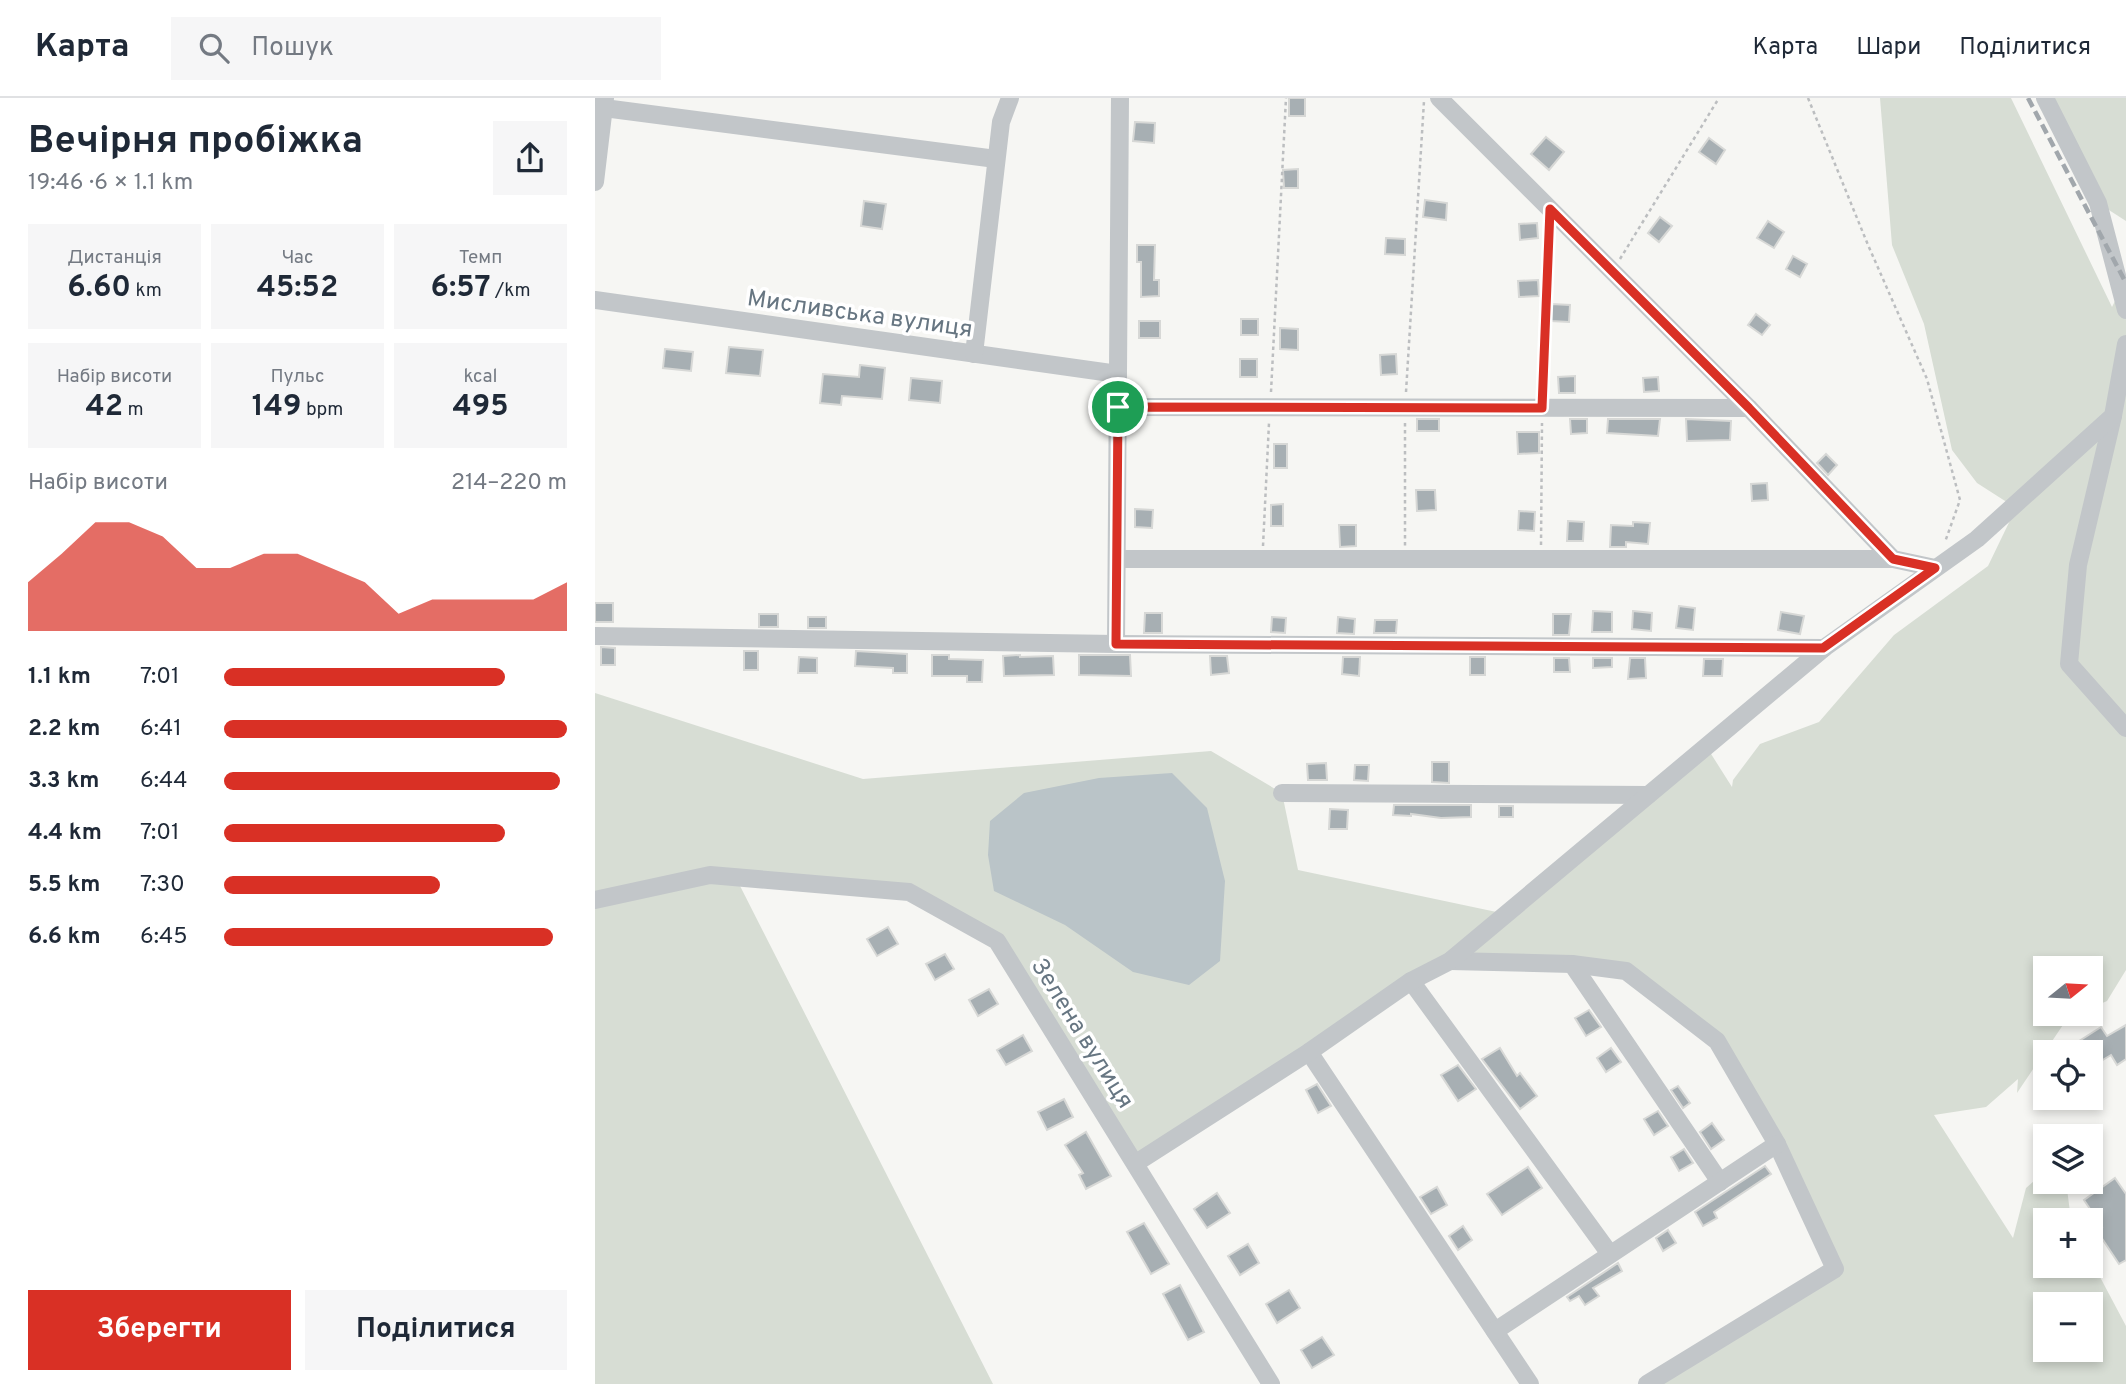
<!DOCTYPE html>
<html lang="uk">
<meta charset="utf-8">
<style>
body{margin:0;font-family:Overpass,sans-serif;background:#f6f6f7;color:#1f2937;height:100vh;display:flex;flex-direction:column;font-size:26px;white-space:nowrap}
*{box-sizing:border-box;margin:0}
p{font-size:23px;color:#747a83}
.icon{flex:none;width:38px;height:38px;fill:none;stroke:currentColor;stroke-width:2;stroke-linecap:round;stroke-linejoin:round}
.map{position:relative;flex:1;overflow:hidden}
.panel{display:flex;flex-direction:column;background:#fff;width:595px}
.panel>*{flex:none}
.needle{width:46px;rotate:72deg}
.fabs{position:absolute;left:1438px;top:858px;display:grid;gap:14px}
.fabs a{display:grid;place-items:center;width:70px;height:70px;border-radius:0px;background:#fff;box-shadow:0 4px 10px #0003;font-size:35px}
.pin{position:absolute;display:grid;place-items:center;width:60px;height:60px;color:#fff;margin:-30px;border:4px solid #fff;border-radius:50%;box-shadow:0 2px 7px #0007}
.round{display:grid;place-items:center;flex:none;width:74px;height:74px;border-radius:0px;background:#f6f6f7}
.overview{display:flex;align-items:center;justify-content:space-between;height:119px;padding:0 28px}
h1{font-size:38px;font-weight:700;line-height:52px}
.stats{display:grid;grid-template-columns:repeat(3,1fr);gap:10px;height:119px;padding:7px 28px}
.stats div{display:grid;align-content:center;border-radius:0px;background:#f6f6f7;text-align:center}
.stats b{font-size:30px;font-weight:700}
.stats small{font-size:19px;font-weight:400}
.stats p{font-size:19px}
.chart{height:196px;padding:14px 28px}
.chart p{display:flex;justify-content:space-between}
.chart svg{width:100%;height:126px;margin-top:7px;fill:#d93025;opacity:.7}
.primary-button{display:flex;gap:14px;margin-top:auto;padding:14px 28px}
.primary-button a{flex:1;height:80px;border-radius:0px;background:#d93025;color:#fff;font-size:28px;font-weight:700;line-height:80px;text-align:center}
.primary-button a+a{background:#f6f6f7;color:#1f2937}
ul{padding:0 28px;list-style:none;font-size:23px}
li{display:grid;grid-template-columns:112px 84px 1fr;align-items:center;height:52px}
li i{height:18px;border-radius:9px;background:#d93025}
header{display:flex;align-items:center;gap:42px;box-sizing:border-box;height:98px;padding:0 35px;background:#fff;border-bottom:2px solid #e0e1e3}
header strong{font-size:33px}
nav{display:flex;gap:38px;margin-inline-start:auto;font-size:24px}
.search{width:490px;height:63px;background:#f6f6f7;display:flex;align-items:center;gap:18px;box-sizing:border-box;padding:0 24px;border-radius:0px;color:#747a83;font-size:26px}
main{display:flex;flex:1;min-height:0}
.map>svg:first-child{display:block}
.green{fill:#d7ddd4;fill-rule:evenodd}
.water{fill:#bac4c8}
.building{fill:#a7afb3;stroke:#d7d8d6;stroke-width:2}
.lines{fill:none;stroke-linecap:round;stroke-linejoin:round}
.path{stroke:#bcbec0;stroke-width:2.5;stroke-dasharray:3.5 3.5;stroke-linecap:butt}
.minor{stroke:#c2c6c9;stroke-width:18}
.rail{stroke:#a1a7ac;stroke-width:4.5;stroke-dasharray:10 5;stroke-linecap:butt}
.route-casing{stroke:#fff;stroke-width:14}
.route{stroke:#d93025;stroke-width:9}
.labels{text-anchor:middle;stroke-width:7;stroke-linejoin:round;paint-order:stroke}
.street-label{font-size:24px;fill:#677682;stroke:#fff}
</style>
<header>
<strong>Карта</strong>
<div class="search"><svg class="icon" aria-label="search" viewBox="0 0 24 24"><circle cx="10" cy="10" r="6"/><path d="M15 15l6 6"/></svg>Пошук</div>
<nav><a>Карта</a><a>Шари</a><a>Поділитися</a></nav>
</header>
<main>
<section class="panel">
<div class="overview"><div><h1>Вечірня пробіжка</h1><p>19:46 · 6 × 1.1 km</p></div><a class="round"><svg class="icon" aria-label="share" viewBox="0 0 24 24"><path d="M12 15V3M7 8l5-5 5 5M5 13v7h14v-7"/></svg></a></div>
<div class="stats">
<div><p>Дистанція</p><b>6.60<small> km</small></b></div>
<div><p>Час</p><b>45:52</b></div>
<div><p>Темп</p><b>6:57<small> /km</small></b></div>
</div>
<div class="stats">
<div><p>Набір висоти</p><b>42<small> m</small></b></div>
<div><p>Пульс</p><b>149<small> bpm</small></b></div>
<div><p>kcal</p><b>495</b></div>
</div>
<div class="chart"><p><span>Набір висоти</span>214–220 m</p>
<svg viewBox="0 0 160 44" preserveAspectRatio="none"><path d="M0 44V27L10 17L20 6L30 6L40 11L50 22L60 22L70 17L80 17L90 22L100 27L110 38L120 33L130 33L140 33L150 33L160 27V44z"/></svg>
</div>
<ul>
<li><b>1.1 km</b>7:01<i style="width:82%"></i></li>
<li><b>2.2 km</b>6:41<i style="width:100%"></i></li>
<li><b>3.3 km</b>6:44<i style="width:98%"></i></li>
<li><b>4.4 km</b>7:01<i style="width:82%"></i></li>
<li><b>5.5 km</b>7:30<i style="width:63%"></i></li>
<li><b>6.6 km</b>6:45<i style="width:96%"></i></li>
</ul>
<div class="primary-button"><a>Зберегти</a><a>Поділитися</a></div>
</section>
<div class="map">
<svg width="1531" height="1286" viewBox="0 0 1531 1286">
<rect width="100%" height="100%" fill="#f6f6f3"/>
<!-- green -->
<g class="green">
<path d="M1285,0h131l101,209 14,-28v691l-19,31 -16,7v-40h-45v45h33l-12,6 -50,74 1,-14 -32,28 -52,8 79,123 13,-50 16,-14 4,-1v8h20l5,39h-25v45h45v-5l35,66v58h-479l187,-115 -117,-228 -91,-70 -176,-10 -314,202 -139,-222 -88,-49 -173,-14 257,506h-398v-691l268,86 348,-28 71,42 16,77 208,44 200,-168 26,41 1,-7 27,-36 59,-22 75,-87 94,-69 28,-58 -39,-25 -25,-33 -28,-126 -32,-79zM1451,1206h45v45h-45z"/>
<polygon points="1450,0 1531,0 1531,123 1503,105"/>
</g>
<!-- water -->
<polygon class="water" points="577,675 612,710 630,783 625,863 594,887 538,874 470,827 399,793 393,757 395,723 429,695 504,680"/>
<!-- building -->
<g class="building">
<rect x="694" y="0" width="16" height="18"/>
<polygon points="540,24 560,25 559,45 538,43"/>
<polygon points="951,39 969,54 954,72 936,56"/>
<polygon points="1114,40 1130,52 1121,66 1104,54"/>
<polygon points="703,71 703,90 689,90 688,72"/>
<polygon points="830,102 852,105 851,122 828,119"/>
<polygon points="269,103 291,106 287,131 266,128"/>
<polygon points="1065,119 1077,128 1064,144 1053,135"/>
<polygon points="1173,123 1189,134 1179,150 1162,140"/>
<polygon points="942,125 943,140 925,142 924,126"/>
<polygon points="791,140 810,141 810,157 790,156"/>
<polygon points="542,147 560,147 559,182 564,182 564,198 546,199 546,164 542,164"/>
<polygon points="1198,158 1212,166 1205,179 1191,171"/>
<polygon points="943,182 944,198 924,199 923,183"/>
<polygon points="956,206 975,207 974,224 956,223"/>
<polygon points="1161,216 1175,227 1167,237 1153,227"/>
<rect x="646" y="221" width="17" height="16"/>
<rect x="544" y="223" width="21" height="17"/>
<polygon points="685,230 703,231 703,252 685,251"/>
<polygon points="134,249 168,252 165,278 131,275"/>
<polygon points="70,251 98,254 96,273 68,270"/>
<polygon points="801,256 802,276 786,277 785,257"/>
<rect x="645" y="261" width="17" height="18"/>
<polygon points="265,267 290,270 287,301 247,298 246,307 225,305 228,276 264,279"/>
<polygon points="980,278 980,295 964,295 963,279"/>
<polygon points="1063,279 1064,293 1049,294 1048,280"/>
<polygon points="316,280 347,283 345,305 314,302"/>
<rect x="822" y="321" width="22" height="12"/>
<polygon points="975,321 992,321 992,335 976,336"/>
<polygon points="1013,321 1065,321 1063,338 1012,335"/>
<polygon points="1091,321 1136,323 1135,342 1092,343"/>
<polygon points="922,334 944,334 944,355 923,356"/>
<rect x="679" y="346" width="13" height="24"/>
<polygon points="1231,356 1242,367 1233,377 1222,365"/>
<polygon points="1172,385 1173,402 1157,403 1156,386"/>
<polygon points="821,392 840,392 841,412 822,413"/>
<polygon points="688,406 688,428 676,428 676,407"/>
<polygon points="540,411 558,412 557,430 540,429"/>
<polygon points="924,413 940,414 939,433 923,432"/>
<polygon points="973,423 989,424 988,443 972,443"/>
<polygon points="1038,424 1055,425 1053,446 1031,444 1031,449 1015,449 1016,427 1038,428"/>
<polygon points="744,427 761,427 761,448 745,449"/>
<rect x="0" y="505" width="18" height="19"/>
<polygon points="1084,508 1100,510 1098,532 1081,530"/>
<polygon points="998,513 1017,514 1017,534 997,534"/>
<polygon points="1038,513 1057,515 1056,533 1037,531"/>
<polygon points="1186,514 1209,518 1205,536 1183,532"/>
<polygon points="550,515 567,515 567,535 549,535"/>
<rect x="164" y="516" width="19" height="13"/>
<polygon points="958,516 976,516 974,537 958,537"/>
<rect x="213" y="519" width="18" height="11"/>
<polygon points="677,519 691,520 690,535 676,534"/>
<polygon points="743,519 760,521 759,536 742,535"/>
<polygon points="780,522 802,522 801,535 779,535"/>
<polygon points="6,549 20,550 20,567 6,567"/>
<rect x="149" y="553" width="14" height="19"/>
<polygon points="261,553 312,556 312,575 298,575 298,570 260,568"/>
<polygon points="337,557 354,557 354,561 388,562 387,584 372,584 372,578 337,578"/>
<polygon points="425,557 425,559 458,558 459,577 409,578 408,558"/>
<polygon points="484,557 535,557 536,578 484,577"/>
<polygon points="615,558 632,558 634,575 616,577"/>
<polygon points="204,559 222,560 222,575 203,575"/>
<polygon points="748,559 765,559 764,578 747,576"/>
<rect x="875" y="559" width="15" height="18"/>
<polygon points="959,560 974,560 975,574 959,574"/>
<polygon points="998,560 1017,560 1017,569 998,570"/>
<polygon points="1035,560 1050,560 1051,580 1033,581"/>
<polygon points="1109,561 1128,561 1127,578 1108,578"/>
<polygon points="837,664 854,664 854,685 837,684"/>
<polygon points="731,665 732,682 713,682 712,666"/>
<polygon points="760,667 774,667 773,683 759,682"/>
<polygon points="799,707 876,707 876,719 846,720 816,716 816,718 798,717"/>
<rect x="904" y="708" width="14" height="11"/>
<polygon points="735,711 753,712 752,731 734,731"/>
<polygon points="293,829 303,846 282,858 272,841"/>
<polygon points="350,856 359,871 340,882 331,866"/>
<polygon points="394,891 403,906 383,918 374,902"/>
<polygon points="994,912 1006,929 991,938 980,920"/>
<polygon points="1531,927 1531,961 1522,967 1516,957 1496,969 1496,954 1467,954 1506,929 1512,938"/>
<polygon points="428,937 437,953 411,967 402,952"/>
<polygon points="905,950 922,978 925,975 942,998 925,1011 887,961"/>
<polygon points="1016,950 1026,964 1011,974 1002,960"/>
<polygon points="863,967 881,991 863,1003 846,977"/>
<polygon points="722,986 736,1008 723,1015 711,992"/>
<polygon points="1083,988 1095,1005 1088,1010 1076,992"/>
<polygon points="469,1001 478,1019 452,1032 443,1014"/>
<polygon points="1063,1013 1073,1028 1059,1037 1049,1021"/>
<polygon points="1117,1025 1129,1042 1116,1051 1105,1034"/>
<polygon points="491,1034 516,1078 491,1091 484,1077 488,1075 470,1047"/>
<polygon points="1089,1051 1098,1065 1084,1073 1076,1059"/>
<polygon points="1170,1068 1176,1076 1119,1114 1122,1120 1108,1128 1100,1114"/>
<polygon points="933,1069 947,1090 907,1117 892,1096"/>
<polygon points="1520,1080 1531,1096 1531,1162 1524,1166 1502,1133 1507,1129 1489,1102"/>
<polygon points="842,1089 852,1107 836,1116 825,1099"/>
<polygon points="622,1095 635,1115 612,1130 599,1111"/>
<polygon points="549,1125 574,1166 556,1176 532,1134"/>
<polygon points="868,1128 877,1142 863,1152 854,1138"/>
<polygon points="1073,1132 1081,1145 1068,1153 1061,1140"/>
<polygon points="653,1146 664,1165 645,1177 633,1158"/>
<polygon points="1023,1165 1027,1173 998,1190 1004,1198 990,1207 984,1198 975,1203 972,1199"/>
<polygon points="585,1187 609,1234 593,1242 568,1196"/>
<polygon points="694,1192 705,1210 682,1225 671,1206"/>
<polygon points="727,1239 739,1257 717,1270 706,1252"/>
</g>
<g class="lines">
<!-- path -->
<g class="path">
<polyline points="1213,0 1273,147 1332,281 1365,402 1350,444"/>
<polyline points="1025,161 1124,0"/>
<polyline points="948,293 954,132"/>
<polyline points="676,294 691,0"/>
<polyline points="811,294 829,3"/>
<polyline points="810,325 810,448"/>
<polyline points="946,447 947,325"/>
<polyline points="668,448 674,325"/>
</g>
<!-- minor -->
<g class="minor">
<polyline points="844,0 1154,310 1298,461 1340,470"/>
<polyline points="1450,0 1503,105 1531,212"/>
<polyline points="0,6 9,10 401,61"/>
<polyline points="0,84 10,0"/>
<polyline points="0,202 523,276"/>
<polyline points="379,256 406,24 415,0"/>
<polyline points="523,309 1154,310"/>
<polyline points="1518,318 1483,467 1474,566 1531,630"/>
<polyline points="522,461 1298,461"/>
<polyline points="0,538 521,546 1229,550"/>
<polyline points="521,546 525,0"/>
<polyline points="687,695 1053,697"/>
<polyline points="0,802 115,777 314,794 402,843 676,1286"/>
<polyline points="855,863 977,866 1031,873 1122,943 1182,1046 1240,1171 1052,1286"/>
<polyline points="977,866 1125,1084"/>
<polyline points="816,883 1015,1156"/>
<polyline points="714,954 935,1286"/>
<polyline points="541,1065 714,954 816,883 855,863 1229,550 1382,441 1518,318 1531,246"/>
<polyline points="900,1233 1182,1046"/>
</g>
<!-- rail -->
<polyline class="rail" points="1433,0 1531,185"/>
</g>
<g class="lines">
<defs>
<polygon id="route" points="955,111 1154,310 1298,461 1340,470 1228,550 521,546 523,309 947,310"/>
</defs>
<!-- route casing -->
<use href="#route" class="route-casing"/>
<!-- route -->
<use href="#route" class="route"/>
</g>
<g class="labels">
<!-- street labels -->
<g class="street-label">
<text transform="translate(265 215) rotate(8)" y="8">Мисливська вулиця</text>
<text transform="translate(488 935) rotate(58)" y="8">Зелена вулиця</text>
</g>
</g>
</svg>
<div class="fabs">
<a><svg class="needle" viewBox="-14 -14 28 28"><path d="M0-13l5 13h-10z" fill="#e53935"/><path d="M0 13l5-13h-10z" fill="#747a83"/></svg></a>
<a><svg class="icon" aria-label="locate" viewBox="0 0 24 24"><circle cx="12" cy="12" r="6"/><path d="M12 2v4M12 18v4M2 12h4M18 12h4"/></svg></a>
<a><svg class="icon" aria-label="layers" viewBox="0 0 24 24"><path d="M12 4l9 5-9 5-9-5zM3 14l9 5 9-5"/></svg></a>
<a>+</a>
<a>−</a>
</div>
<div class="pin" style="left:523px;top:309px;background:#1e9e55"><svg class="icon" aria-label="arrive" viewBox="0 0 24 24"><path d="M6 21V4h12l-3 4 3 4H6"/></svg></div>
</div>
</main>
